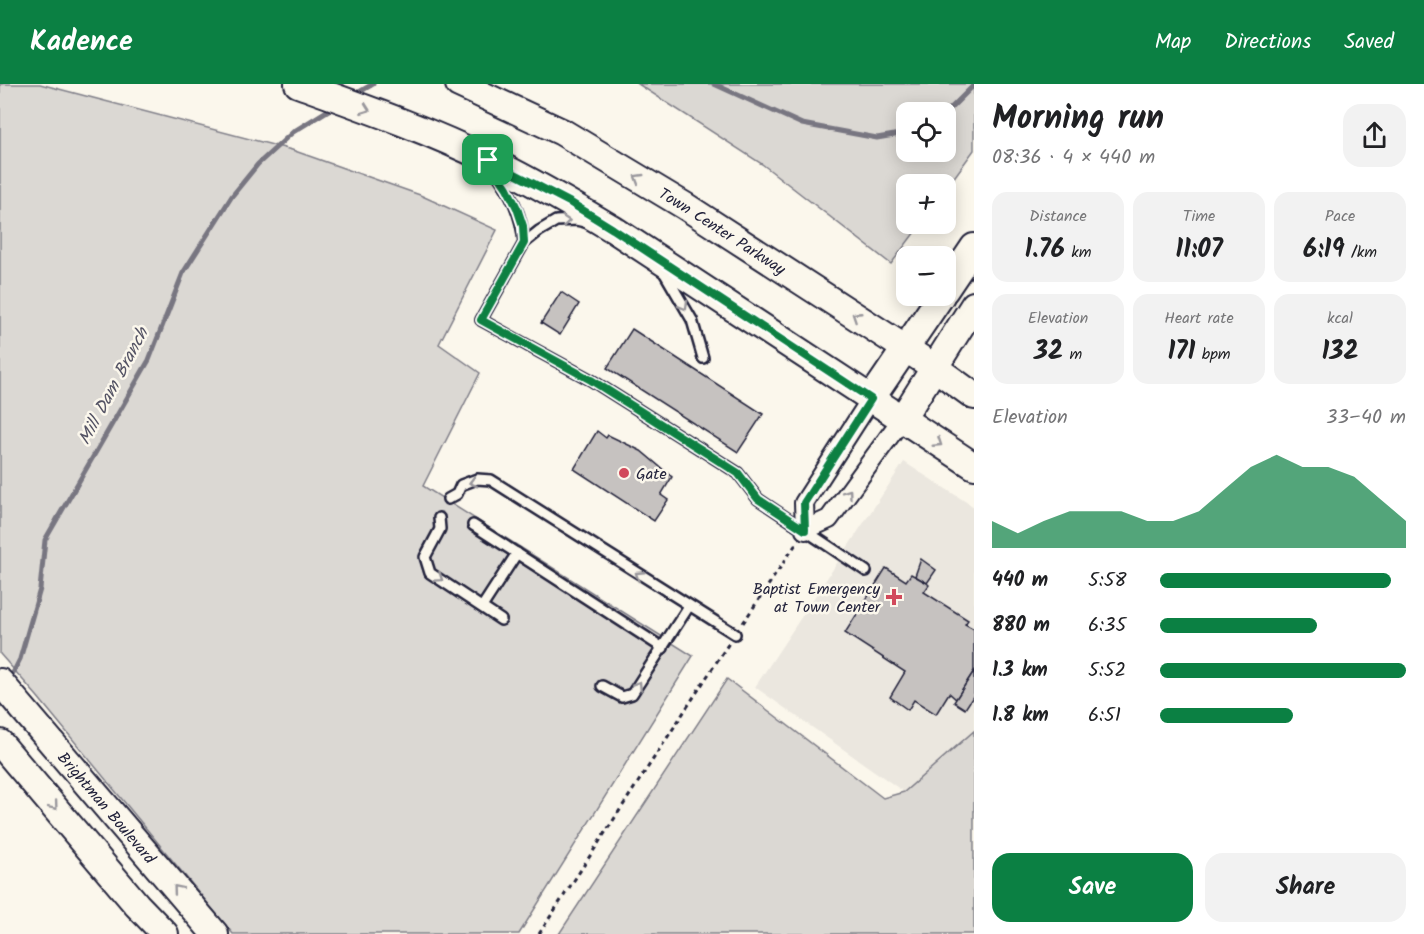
<!DOCTYPE html>
<meta charset="utf-8">
<style>
body{margin:0;font-family:Kalam,sans-serif;background:#f2f2f2;color:#202124;height:100vh;display:flex;flex-direction:column;font-size:22px;white-space:nowrap}
*{box-sizing:border-box;margin:0}
p{font-size:20px;color:#757577}
.icon{flex:none;width:33px;height:33px;fill:none;stroke:currentColor;stroke-width:2;stroke-linecap:round;stroke-linejoin:round}
.map{position:relative;flex:1;overflow:hidden}
.sheet{display:flex;flex-direction:column;background:#fff;width:450px}
.sheet>*{flex:none}
.tools{position:absolute;left:896px;top:18px;display:grid;gap:12px}
.tools a{display:grid;place-items:center;width:60px;height:60px;border-radius:12px;background:#fff;box-shadow:0 3px 15px #0003;font-size:30px}
.pin{position:absolute;display:grid;place-items:center;width:51px;height:51px;color:#fff;margin:-26px;border-radius:12px;box-shadow:0 3px 9px #0006}
.round{display:grid;place-items:center;flex:none;width:63px;height:63px;border-radius:18px;background:#f2f2f2}
.summary{display:flex;align-items:center;justify-content:space-between;height:102px;padding:0 18px}
h1{font-size:33px;font-weight:800;line-height:45px}
.figures{display:grid;grid-template-columns:repeat(3,1fr);gap:9px;height:102px;padding:6px 18px}
.figures div{display:grid;align-content:center;border-radius:15px;background:#f2f2f2;text-align:center}
.figures b{font-size:26px;font-weight:800}
.figures small{font-size:16px;font-weight:400}
.figures p{font-size:16px}
.chart{height:168px;padding:12px 18px}
.chart p{display:flex;justify-content:space-between}
.chart svg{width:100%;height:108px;margin-top:6px;fill:#0b8043;opacity:.7}
.action{display:flex;gap:12px;margin-top:auto;padding:12px 18px}
.action a{flex:1;height:69px;border-radius:18px;background:#0b8043;color:#fff;font-size:24px;font-weight:800;line-height:69px;text-align:center}
.action a+a{background:#f2f2f2;color:#202124}
ul{padding:0 18px;list-style:none;font-size:20px}
li{display:grid;grid-template-columns:96px 72px 1fr;align-items:center;height:45px}
li i{height:15px;border-radius:8px;background:#0b8043}
header{display:flex;align-items:center;gap:36px;box-sizing:border-box;height:84px;padding:0 30px;background:#0b8043;color:#fff}
header strong{font-size:28px}
nav{display:flex;gap:33px;margin-inline-start:auto;font-size:21px}
main{display:flex;flex:1;min-height:0}
.map>svg:first-child{display:block}
.built{fill:#ebe7df}
.green{fill:#dbd8d3;stroke:#7e7d87;stroke-width:1.5;fill-rule:evenodd}
.lines{fill:none;stroke-linecap:round;stroke-linejoin:round}
.stream{stroke:#787681;stroke-width:5}
.building{fill:#c6c2c0;stroke:#22223b;stroke-width:1.5}
.lane-casing{stroke:#22223b;stroke-width:14}
.street-casing{stroke:#22223b;stroke-width:22}
.secondary-casing{stroke:#22223b;stroke-width:30}
.path{stroke:#22223b;stroke-width:3;stroke-dasharray:4.5 4.5;stroke-linecap:butt}
.lane{stroke:#fbf7ec;stroke-width:9}
.street{stroke:#fbf7ec;stroke-width:18}
.secondary{stroke:#fbf7ec;stroke-width:26}
.oneway{stroke:#99979c}
.route-casing{stroke:#fff;stroke-width:12}
.route{stroke:#0b8043;stroke-width:8}
.poi-dot{fill:#d1495b;stroke:#fbf7ec;stroke-width:2}
.labels{text-anchor:middle;stroke-width:5;stroke-linejoin:round;paint-order:stroke}
.street-label{font-size:16px;fill:#22223b;stroke:#fbf7ec}
.poi-label{font-size:16px;fill:#22223b;stroke:#fbf7ec;text-anchor:start}
.water-label{font-size:18px;font-style:italic;fill:#545364;stroke:#fbf7ec}
</style>
<header>
<strong>Kadence</strong>
<nav><a>Map</a><a>Directions</a><a>Saved</a></nav>
</header>
<main>
<div class="map">
<svg width="974" height="850" viewBox="0 0 974 850">
<rect width="100%" height="100%" fill="#fbf7ec"/>
<filter id="ink" filterUnits="userSpaceOnUse"><feTurbulence type="fractalNoise" baseFrequency=".0167" numOctaves="2"/><feDisplacementMap in="SourceGraphic" scale="12" xChannelSelector="R" yChannelSelector="G"/><feConvolveMatrix kernelMatrix="1 2 1 2 8 2 1 2 1" color-interpolation-filters="sRGB"/></filter>
<g filter="url(#ink)">
<!-- built -->
<polygon class="built" points="904,378 974,423 974,647 904,708 755,603"/>
<!-- green -->
<g class="green">
<polygon points="0,0 40,0 292,66 420,111 497,146 439,260 480,289 423,402 693,572 519,850 233,850 37,612 0,570"/>
<path d="M638,0h336v66l-29,40v-6h-39v40h15l-30,40 -129,-100zM945,28v40h-39v-40z"/>
<polygon points="727,595 883,714 904,708 974,647 974,850 559,850"/>
</g>
<g class="lines">
<!-- stream -->
<g class="stream">
<polyline points="714,0 802,40 877,54 906,49"/>
<polyline points="354,11 373,0"/>
<polyline points="945,30 974,1"/>
<polyline points="9,597 20,575 40,505 45,456 149,276 183,189 232,112 258,80 293,48 335,22"/>
</g>
</g>
<!-- building -->
<g class="building">
<polygon points="561,208 579,220 560,251 541,239"/>
<polygon points="632,245 763,330 738,368 607,284"/>
<polygon points="597,347 606,354 608,351 641,367 672,393 661,411 668,416 654,437 574,385"/>
<polygon points="921,475 936,486 927,499 915,492"/>
<polygon points="886,484 906,497 911,490 927,499 929,501 924,508 968,536 965,540 974,545 974,587 956,615 949,609 936,630 914,616 908,626 890,613 905,588 845,549"/>
<polygon points="974,587 974,611 965,625 954,618"/>
</g>
<g class="lines">
<defs>
<g id="lane">
<path d="M495,87c16,22 27,44 29,72"/>
<polyline points="585,138 576,136 556,137 539,147 524,159 481,236 591,296 738,389 758,415 866,487"/>
<polyline points="664,188 692,236 703,274"/>
<polyline points="448,415 457,410 461,401 477,395 491,396 735,550"/>
<polyline points="439,434 440,445 425,473 430,489 501,536"/>
<polyline points="473,441 663,564"/>
<polyline points="482,523 517,469"/>
<polyline points="602,602 622,613 632,610 689,522"/>
</g>
<polyline id="street" points="871,315 804,419 805,446 829,435 902,335"/>
<g id="secondary">
<path d="M298,0c64,23 130,46 191,76 43,21 84,45 124,69l361,237"/>
<path id="s1" d="M459,0l103,48 123,74 249,161 40,29"/>
<polyline points="945,206 974,163"/>
<polyline points="871,315 941,212"/>
<polyline points="902,335 974,221"/>
<path id="s2" d="M0,598l215,252"/>
<polyline points="0,659 137,821 165,850"/>
</g>
</defs>
<!-- lane casing -->
<use href="#lane" class="lane-casing"/>
<!-- street casing -->
<use href="#street" class="street-casing"/>
<!-- secondary casing -->
<use href="#secondary" class="secondary-casing"/>
<!-- path -->
<g class="path">
<polyline points="743,539 796,460"/>
<polyline points="539,850 729,559"/>
</g>
<!-- lane -->
<use href="#lane" class="lane"/>
<!-- street -->
<use href="#street" class="street"/>
<!-- secondary -->
<use href="#secondary" class="secondary"/>
</g>
<!-- one-way arrows -->
<defs><path id="oneway-chevron" d="M-2-3.5L2.5 0L-2 3.5" fill="none" stroke-width="1.6" stroke-linecap="round" stroke-linejoin="round" transform="scale(1.5)"/></defs>
<g class="oneway">
<use href="#oneway-chevron" transform="translate(366 25) rotate(20)"/>
<use href="#oneway-chevron" transform="translate(638 94) rotate(-149)"/>
<use href="#oneway-chevron" transform="translate(566 137) rotate(-5)"/>
<use href="#oneway-chevron" transform="translate(684 222) rotate(60)"/>
<use href="#oneway-chevron" transform="translate(856 232) rotate(-147)"/>
<use href="#oneway-chevron" transform="translate(938 359) rotate(33)"/>
<use href="#oneway-chevron" transform="translate(473 398) rotate(165)"/>
<use href="#oneway-chevron" transform="translate(848 409) rotate(-54)"/>
<use href="#oneway-chevron" transform="translate(639 491) rotate(-147)"/>
<use href="#oneway-chevron" transform="translate(439 494) rotate(34)"/>
<use href="#oneway-chevron" transform="translate(638 601) rotate(-57)"/>
<use href="#oneway-chevron" transform="translate(54 722) rotate(50)"/>
<use href="#oneway-chevron" transform="translate(177 805) rotate(-130)"/>
</g>
</g>
<g class="lines" filter="url(#ink)">
<defs>
<polygon id="route" points="488,76 571,119 613,145 871,315 804,419 805,446 758,415 738,389 591,296 481,236 524,159 523,142 517,124 507,104"/>
</defs>
<!-- route casing -->
<use href="#route" class="route-casing"/>
<!-- route -->
<use href="#route" class="route"/>
</g>
<!-- markers -->
<g class="poi-dot">
<circle cx="624" cy="389" r="6"/>
<path d="M891 504h6v6h6v6h-6v6h-6v-6h-6v-6h6z"/>
</g>
<g class="labels">
<!-- street labels -->
<g class="street-label">
<text dy="6" stroke="none"><textPath href="#s1" startOffset="302">Town Center Parkway</textPath></text>
<text dy="6" stroke="none"><textPath href="#s2" startOffset="165">Brightman Boulevard</textPath></text>
</g>
<!-- poi labels -->
<g class="poi-label">
<text x="636" y="395">Gate</text>
<text x="880" y="510" text-anchor="end">Baptist Emergency<tspan x="880" dy="18">at Town Center</tspan></text>
</g>
<!-- water labels -->
<g class="water-label">
<text transform="translate(113 302) rotate(-62)" y="6">Mill Dam Branch</text>
</g>
</g>
</svg>
<div class="tools">
<a><svg class="icon" aria-label="locate" viewBox="0 0 24 24"><circle cx="12" cy="12" r="6"/><path d="M12 2v4M12 18v4M2 12h4M18 12h4"/></svg></a>
<a>+</a>
<a>−</a>
</div>
<div class="pin" style="left:488px;top:76px;background:#1e9e55"><svg class="icon" aria-label="arrive" viewBox="0 0 24 24"><path d="M6 21V4h12l-3 4 3 4H6"/></svg></div>
</div>
<section class="sheet">
<div class="summary"><div><h1>Morning run</h1><p>08:36 · 4 × 440 m</p></div><a class="round"><svg class="icon" aria-label="share" viewBox="0 0 24 24"><path d="M12 15V3M7 8l5-5 5 5M5 13v7h14v-7"/></svg></a></div>
<div class="figures">
<div><p>Distance</p><b>1.76<small> km</small></b></div>
<div><p>Time</p><b>11:07</b></div>
<div><p>Pace</p><b>6:19<small> /km</small></b></div>
</div>
<div class="figures">
<div><p>Elevation</p><b>32<small> m</small></b></div>
<div><p>Heart rate</p><b>171<small> bpm</small></b></div>
<div><p>kcal</p><b>132</b></div>
</div>
<div class="chart"><p><span>Elevation</span>33–40 m</p>
<svg viewBox="0 0 160 44" preserveAspectRatio="none"><path d="M0 44V33L10 38L20 33L30 29L40 29L50 29L60 33L70 33L80 29L90 20L100 11L110 6L120 11L130 11L140 15L150 24L160 33V44z"/></svg>
</div>
<ul>
<li><b>440 m</b>5:58<i style="width:94%"></i></li>
<li><b>880 m</b>6:35<i style="width:64%"></i></li>
<li><b>1.3 km</b>5:52<i style="width:100%"></i></li>
<li><b>1.8 km</b>6:51<i style="width:54%"></i></li>
</ul>
<div class="action"><a>Save</a><a>Share</a></div>
</section>
</main>
